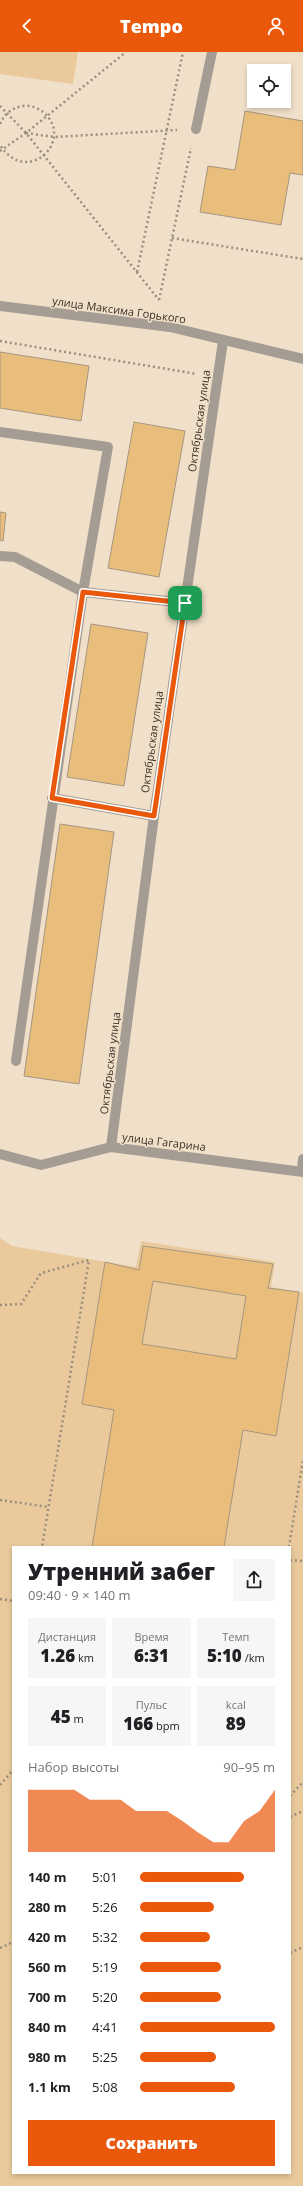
<!DOCTYPE html>
<html lang="ru">
<meta charset="utf-8">
<style>
body{margin:0;font-family:"Open Sans",sans-serif;background:#f6f6f6;color:#202124;height:100vh;display:flex;flex-direction:column;font-size:15px;white-space:nowrap}
*{box-sizing:border-box;margin:0}
p{font-size:13px;color:#757577}
.icon{flex:none;width:22px;height:22px;fill:none;stroke:currentColor;stroke-width:2;stroke-linecap:round;stroke-linejoin:round}
.map{position:relative;flex:1;overflow:hidden}
.panel{position:absolute;left:12px;top:1494px;width:279px;height:628px;display:flex;flex-direction:column;background:#fff;border-radius:0px;box-shadow:0 2px 6px #0003}
.panel>*{flex:none}
.controls{position:absolute;left:247px;top:12px;display:grid;gap:8px}
.controls a{display:grid;place-items:center;width:44px;height:44px;border-radius:0px;background:#fff;box-shadow:0 2px 6px #0003;font-size:20px}
.pin{position:absolute;display:grid;place-items:center;width:34px;height:34px;color:#fff;margin:-17px;border-radius:8px;box-shadow:0 2px 6px #0006}
.round{display:grid;place-items:center;flex:none;width:42px;height:42px;border-radius:0px;background:#f6f6f6}
.overview{display:flex;align-items:center;justify-content:space-between;height:68px;padding:0 16px}
h1{font-size:22px;font-weight:800;line-height:30px}
.stats{display:grid;grid-template-columns:repeat(3,1fr);gap:6px;height:68px;padding:4px 16px}
.stats div{display:grid;align-content:center;border-radius:0px;background:#f6f6f6;text-align:center}
.stats b{font-size:17px;font-weight:800}
.stats small{font-size:11px;font-weight:400}
.stats p{font-size:11px}
.chart{height:112px;padding:8px 16px}
.chart p{display:flex;justify-content:space-between}
.chart svg{width:100%;height:72px;margin-top:4px;fill:#ea580c;opacity:.7}
.primary-button{display:flex;gap:8px;margin-top:auto;padding:8px 16px}
.primary-button a{flex:1;height:46px;border-radius:0px;background:#ea580c;color:#fff;font-size:16px;font-weight:800;line-height:46px;text-align:center}
ul{padding:0 16px;list-style:none;font-size:13px}
li{display:grid;grid-template-columns:64px 48px 1fr;align-items:center;height:30px}
li i{height:10px;border-radius:5px;background:#ea580c}
header{display:flex;justify-content:space-between;align-items:center;height:52px;padding:0 16px;background:#ea580c;color:#fff;font-size:18px;font-weight:800}
.map>svg:first-child{display:block}
.green{fill:#eaca9c;fill-rule:evenodd}
.building{fill:#e9bd7c;stroke:#a69680;fill-rule:evenodd}
.lines{fill:none;stroke-linecap:round;stroke-linejoin:round}
.path{stroke:#9a8e7e;stroke-width:2.5;stroke-dasharray:2 3;stroke-linecap:butt}
.service{stroke:#a59d94;stroke-width:10}
.minor{stroke:#a59d94;stroke-width:10}
.tertiary{stroke:#a59d94;stroke-width:10}
.route-casing{stroke:#fff;stroke-width:8}
.route{stroke:#ea580c;stroke-width:5}
.labels{text-anchor:middle;stroke-width:3;stroke-linejoin:round;paint-order:stroke}
.street-label{font-size:11px;fill:#383229;stroke:#f1e0c9}
</style>
<header><svg class="icon" aria-label="back" viewBox="0 0 24 24"><path d="M15 5l-7 7 7 7"/></svg>Tempo<svg class="icon" aria-label="person" viewBox="0 0 24 24"><circle cx="12" cy="8" r="4"/><path d="M4 21q1-7 8-7t8 7"/></svg></header>
<div class="map">
<svg width="303" height="2134" viewBox="0 0 303 2134">
<rect width="100%" height="100%" fill="#f1e0c9"/>
<!-- green -->
<g class="green">
<polygon points="0,0 78,0 73,32 0,22"/>
<path d="M0,1186l12,8 124,21 5,-26 134,21 -4,25 32,6v893h-303zM13,1495h277v626h-277z"/>
</g>
<!-- building -->
<g class="building">
<polygon points="245,59 303,69 303,123 290,121 281,173 200,160 208,114 235,118"/>
<polygon points="0,300 89,314 81,369 0,356"/>
<polygon points="134,370 185,379 159,525 108,516"/>
<polygon points="0,460 6,461 3,489 0,488"/>
<polygon points="91,572 148,581 124,734 67,725"/>
<polygon points="60,772 114,780 79,1032 24,1024"/>
<path d="M143,1194l130,18 -5,24 31,4 -23,144 -33,-6 -19,117h-132l22,-137 -32,-6 23,-142 34,8zM153,1229l93,15 -10,63 -94,-15z"/>
</g>
<g class="lines">
<!-- path -->
<g class="path">
<polyline points="0,54 26,81 159,248"/>
<path d="M0,72c5,-11 12,-16 23,-18 8,-1 15,2 20,6 33,27 -15,76 -43,33"/>
<polyline points="26,81 54,85 177,78"/>
<polyline points="0,99 26,81 126,0"/>
<polyline points="172,186 303,207"/>
<polyline points="137,220 183,0"/>
<polyline points="159,248 191,96"/>
<polyline points="0,289 197,322"/>
<polyline points="0,1253 21,1252 41,1221 89,1208 42,1495"/>
<polyline points="0,1448 49,1455"/>
<polyline points="289,1495 303,1408"/>
<polyline points="290,1508 303,1509"/>
<polyline points="0,1547 13,1549"/>
<polyline points="0,1733 13,1718"/>
<polyline points="290,1744 303,1730"/>
<polyline points="290,1765 303,1759"/>
<polyline points="0,1896 13,1890"/>
<polyline points="290,1901 303,1895"/>
</g>
<!-- service -->
<g class="service">
<polyline points="196,77 212,0"/>
<polyline points="0,380 108,395 83,540 16,1009"/>
<polyline points="0,504 15,505 83,540 185,551"/>
<polyline points="52,746 154,764"/>
</g>
<!-- minor -->
<g class="minor">
<polyline points="111,1095 154,764 223,289"/>
<polyline points="0,1102 41,1113 111,1095 303,1120"/>
<polyline points="302,1119 303,1107"/>
</g>
<!-- tertiary -->
<polyline class="tertiary" points="0,254 170,275 303,307"/>
</g>
<g class="lines">
<defs>
<polygon id="route" points="83,540 185,551 154,764 52,746"/>
</defs>
<!-- route casing -->
<use href="#route" class="route-casing"/>
<!-- route -->
<use href="#route" class="route"/>
</g>
<g class="labels">
<!-- street labels -->
<g class="street-label">
<text transform="translate(119 258) rotate(8)" y="4">улица Максима Горького</text>
<text transform="translate(199 369) rotate(-82)" y="4">Октябрьская улица</text>
<text transform="translate(152 690) rotate(-82)" y="4">Октябрьская улица</text>
<text transform="translate(110 1011) rotate(-83)" y="4">Октябрьская улица</text>
<text transform="translate(164 1090) rotate(7)" y="4">улица Гагарина</text>
</g>
</g>
</svg>
<div class="controls">
<a><svg class="icon" aria-label="locate" viewBox="0 0 24 24"><circle cx="12" cy="12" r="6"/><path d="M12 2v4M12 18v4M2 12h4M18 12h4"/></svg></a>
</div>
<div class="pin" style="left:185px;top:551px;background:#1e9e55"><svg class="icon" aria-label="arrive" viewBox="0 0 24 24"><path d="M6 21V4h12l-3 4 3 4H6"/></svg></div>
<section class="panel">
<div class="overview"><div><h1>Утренний забег</h1><p>09:40 · 9 × 140 m</p></div><a class="round"><svg class="icon" aria-label="share" viewBox="0 0 24 24"><path d="M12 15V3M7 8l5-5 5 5M5 13v7h14v-7"/></svg></a></div>
<div class="stats">
<div><p>Дистанция</p><b>1.26<small> km</small></b></div>
<div><p>Время</p><b>6:31</b></div>
<div><p>Темп</p><b>5:10<small> /km</small></b></div>
</div>
<div class="stats">
<div><b>45<small> m</small></b></div>
<div><p>Пульс</p><b>166<small> bpm</small></b></div>
<div><p>kcal</p><b>89</b></div>
</div>
<div class="chart"><p><span>Набор высоты</span>90–95 m</p>
<svg viewBox="0 0 160 44" preserveAspectRatio="none"><path d="M0 44V6L10 6L20 6L30 6L40 12L50 12L60 12L70 19L80 19L90 19L100 25L110 32L120 38L130 38L140 25L150 19L160 6V44z"/></svg>
</div>
<ul>
<li><b>140 m</b>5:01<i style="width:77%"></i></li>
<li><b>280 m</b>5:26<i style="width:55%"></i></li>
<li><b>420 m</b>5:32<i style="width:52%"></i></li>
<li><b>560 m</b>5:19<i style="width:60%"></i></li>
<li><b>700 m</b>5:20<i style="width:60%"></i></li>
<li><b>840 m</b>4:41<i style="width:100%"></i></li>
<li><b>980 m</b>5:25<i style="width:56%"></i></li>
<li><b>1.1 km</b>5:08<i style="width:70%"></i></li>
</ul>
<div class="primary-button"><a>Сохранить</a></div>
</section>
</div>
